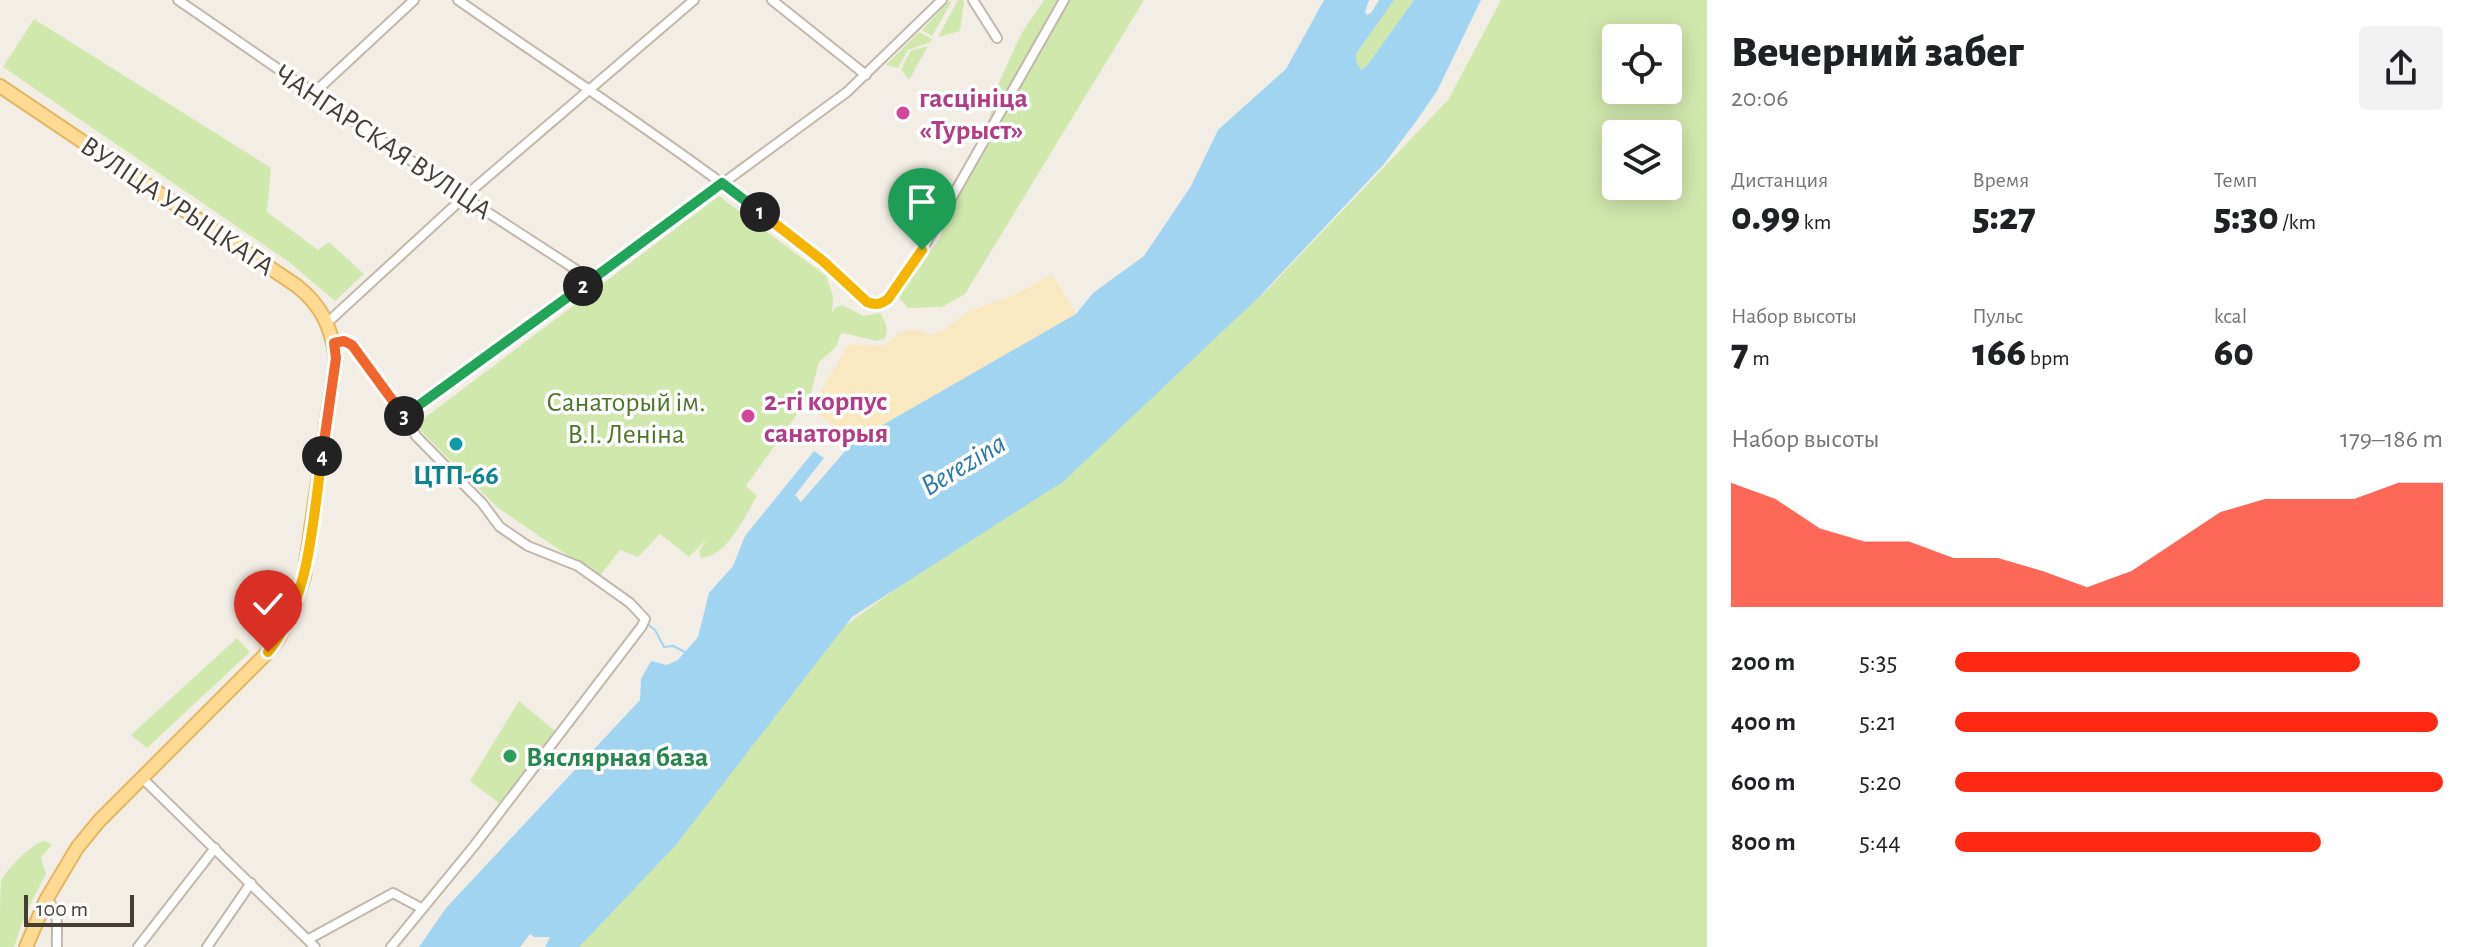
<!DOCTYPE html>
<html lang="ru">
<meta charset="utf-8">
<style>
body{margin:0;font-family:"Alegreya Sans",sans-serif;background:#f2f2f2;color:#202124;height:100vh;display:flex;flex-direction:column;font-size:30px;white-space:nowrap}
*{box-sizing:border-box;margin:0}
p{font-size:26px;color:#757577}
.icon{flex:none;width:44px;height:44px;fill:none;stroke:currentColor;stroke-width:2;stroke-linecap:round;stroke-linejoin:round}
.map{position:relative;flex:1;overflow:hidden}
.details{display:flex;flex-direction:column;background:#fff;width:760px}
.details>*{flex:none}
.tools{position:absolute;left:1602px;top:24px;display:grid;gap:16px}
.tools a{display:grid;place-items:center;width:80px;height:80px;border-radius:8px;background:#fff;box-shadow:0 4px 20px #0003;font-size:40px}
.scale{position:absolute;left:24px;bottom:20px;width:110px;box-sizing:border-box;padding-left:8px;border:4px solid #463e35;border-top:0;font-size:22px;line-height:28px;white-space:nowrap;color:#463e35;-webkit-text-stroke:6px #fff;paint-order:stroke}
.pin{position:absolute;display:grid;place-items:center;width:68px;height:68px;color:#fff;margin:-82px -34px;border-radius:50% 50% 50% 0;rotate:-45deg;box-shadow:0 0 8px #0007}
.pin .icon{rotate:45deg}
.km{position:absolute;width:40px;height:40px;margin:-20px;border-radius:50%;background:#222;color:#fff;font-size:22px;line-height:40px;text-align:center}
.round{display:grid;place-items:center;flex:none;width:84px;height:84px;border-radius:8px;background:#f2f2f2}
.summary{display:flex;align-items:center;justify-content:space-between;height:136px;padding:0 24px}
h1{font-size:44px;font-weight:800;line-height:60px}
.stats{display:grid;grid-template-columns:repeat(3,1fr);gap:12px;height:136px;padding:8px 24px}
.stats div{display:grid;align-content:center}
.stats b{font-size:40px;font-weight:800}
.stats small{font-size:22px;font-weight:400}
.stats p{font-size:22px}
.chart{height:224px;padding:16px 24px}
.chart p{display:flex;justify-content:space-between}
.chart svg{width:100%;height:144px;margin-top:8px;fill:#fd2912;opacity:.7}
ul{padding:0 24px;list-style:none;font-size:26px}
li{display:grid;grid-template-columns:128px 96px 1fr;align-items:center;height:60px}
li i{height:20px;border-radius:10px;background:#fd2912}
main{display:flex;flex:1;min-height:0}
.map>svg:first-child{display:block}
.green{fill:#d1e8ad;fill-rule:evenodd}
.sand{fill:#f8e9c0}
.water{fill:#a0d4f1}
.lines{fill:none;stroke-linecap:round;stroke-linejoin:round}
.stream{stroke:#a0d4f1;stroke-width:2}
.minor-casing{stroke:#c2b8ab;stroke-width:12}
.primary-casing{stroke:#e5b661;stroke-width:16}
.minor{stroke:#fff;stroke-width:8}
.primary{stroke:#ffda92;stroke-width:12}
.split-1-casing{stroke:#fff;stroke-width:16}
.split-2-casing{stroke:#fff;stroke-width:16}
.split-3-casing{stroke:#fff;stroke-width:16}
.split-4-casing{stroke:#fff;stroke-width:16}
.split-5-casing{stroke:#fff;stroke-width:16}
.split-1{stroke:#f5b400;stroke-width:10}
.split-2{stroke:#22a559;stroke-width:10}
.split-3{stroke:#22a559;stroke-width:10}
.split-4{stroke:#f0652b;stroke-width:10}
.split-5{stroke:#f5b400;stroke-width:10}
.hotel-dot{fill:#d1479c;stroke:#fff;stroke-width:3}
.culture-dot{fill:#0f9aa8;stroke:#fff;stroke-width:3}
.leisure-dot{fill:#2e9e5b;stroke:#fff;stroke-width:3}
.labels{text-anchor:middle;stroke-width:7;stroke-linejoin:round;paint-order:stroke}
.hotel-label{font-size:28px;font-weight:bold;fill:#b23c85;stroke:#fff;text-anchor:start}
.street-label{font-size:28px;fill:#463e35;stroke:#fff}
.park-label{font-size:28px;fill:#4a7827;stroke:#fff}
.culture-label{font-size:28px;font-weight:bold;fill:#0d838f;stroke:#fff}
.leisure-label{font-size:28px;font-weight:bold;fill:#27864d;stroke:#fff;text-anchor:start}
.water-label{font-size:30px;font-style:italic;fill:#2b7bab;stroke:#fff}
</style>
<main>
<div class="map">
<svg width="1707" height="947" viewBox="0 0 1707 947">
<rect width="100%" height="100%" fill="#f3eee5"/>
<!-- green -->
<g class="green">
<polygon points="950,0 951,3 932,36 922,30"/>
<polygon points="958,0 963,0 964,3 960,31 938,37"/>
<polygon points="1044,0 1144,0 965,294 942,307 908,308 897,295 941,237 948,207 984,138 1000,80 1021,34"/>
<polygon points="1394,0 1414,0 1366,67 1360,70 1356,61 1356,54"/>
<path d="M1501,0h206v947h-1137l272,-319 246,-178 179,-160 181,-190zM1616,38h52v52h-52zM1616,134h52v52h-52z"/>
<polygon points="34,19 271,168 267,212 318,250 329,242 364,274 335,301 289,262 3,67"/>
<polygon points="919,32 932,39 931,42 908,50 898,68 886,65"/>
<polygon points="928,46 909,80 901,70 910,51"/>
<path d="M719,196l107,80 7,20 -1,17 3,-5 7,-3 22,11 16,-3c5,8 10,17 4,26l-8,2 -32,-8 -4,2 -4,12 -17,15 -9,34 -64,90 11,10c-12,20 -30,61 -56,62l-2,-7 9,-13 -19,19 -29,-23 -22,23 -18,-7 -21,27 -101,-69 -83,-83z"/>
<polygon points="237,638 250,652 147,748 131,735"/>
<polygon points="519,701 555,731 499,803 470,781"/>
<path d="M43,841l9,3 -11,14 5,16 -20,38 -12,35h-14c0,-15 0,-54 1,-66 6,-12 29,-36 42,-40z"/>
</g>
<!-- sand -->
<path class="sand" d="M1052,274l24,40 -223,128 -42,-34 38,-64 35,2c17,-17 25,-20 47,-11l13,-5 24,-19 49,-17z"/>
<!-- water -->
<polygon class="water" points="1324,0 1369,0 1365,12 1367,15 1371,13 1379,0 1394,0 1356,54 1356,61 1361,70 1366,67 1414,0 1481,0 1437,91 1417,120 1384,164 1260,296 1064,481 852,617 675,846 579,947 545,947 550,937 534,937 530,934 520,947 419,947 446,908 640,700 641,679 651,661 667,665 678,660 698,637 709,593 733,566 745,536 814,451 824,458 795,495 801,502 853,442 1076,314 1093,293 1144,256 1191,186 1218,130 1286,69"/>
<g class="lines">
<!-- stream -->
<polyline class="stream" points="649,625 655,630 664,647 673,646 685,652"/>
<defs>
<g id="minor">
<polyline points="178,0 464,197 592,280"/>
<path d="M458,0c139,97 284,187 409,302 8,3 14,3 21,-3l34,-49 142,-250"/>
<polyline points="772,0 866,75"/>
<polyline points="973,0 997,38"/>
<polyline points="315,92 414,0"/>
<polyline points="328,322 464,197 694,0"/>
<polyline points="334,343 344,341 352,345 405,417 416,436 482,503 500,527 528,546 578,566 630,603 645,619 642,626 474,846 391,947"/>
<polyline points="405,417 847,92 942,0"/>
<polyline points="141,777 315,947"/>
<path d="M46,900c15,9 10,31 11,47"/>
<polyline points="309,939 393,893 421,908"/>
<polyline points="138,947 215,848"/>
<polyline points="207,947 251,883"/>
</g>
<path id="primary" d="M0,86l297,200c25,20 34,41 39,72l-32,219 -8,24 -16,35 -12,16 -169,169 -22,27 -31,52 -20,47"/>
</defs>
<!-- minor casing -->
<use href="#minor" class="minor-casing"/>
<!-- primary casing -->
<use href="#primary" class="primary-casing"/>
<!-- minor -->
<use href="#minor" class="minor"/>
<!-- primary -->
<use href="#primary" class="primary"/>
</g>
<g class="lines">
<defs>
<path id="split-1" d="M760,212l63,49 44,41c8,3 13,3 21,-3l34,-49"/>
<polyline id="split-2" points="583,286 722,183 760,212"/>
<polyline id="split-3" points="404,416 583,286"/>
<polyline id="split-4" points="322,456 336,358 334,343 344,341 352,345 404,416"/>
<path id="split-5" d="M268,652c43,-55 44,-129 54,-196"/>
</defs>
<!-- split-1 casing -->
<use href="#split-1" class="split-1-casing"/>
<!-- split-2 casing -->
<use href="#split-2" class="split-2-casing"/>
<!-- split-3 casing -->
<use href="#split-3" class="split-3-casing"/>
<!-- split-4 casing -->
<use href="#split-4" class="split-4-casing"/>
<!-- split-5 casing -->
<use href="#split-5" class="split-5-casing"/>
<!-- split-1 -->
<use href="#split-1" class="split-1"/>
<!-- split-2 -->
<use href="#split-2" class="split-2"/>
<!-- split-3 -->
<use href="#split-3" class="split-3"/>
<!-- split-4 -->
<use href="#split-4" class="split-4"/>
<!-- split-5 -->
<use href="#split-5" class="split-5"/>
</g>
<!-- markers -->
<g class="hotel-dot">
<circle cx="903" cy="113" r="8"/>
<circle cx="748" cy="416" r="8"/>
</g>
<circle class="culture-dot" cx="456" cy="444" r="8"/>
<circle class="leisure-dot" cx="510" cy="756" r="8"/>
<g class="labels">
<!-- hotel labels -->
<g class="hotel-label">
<text x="919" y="107">гасцініца<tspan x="919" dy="32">«Турыст»</tspan></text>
<text x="764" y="410">2-гі корпус<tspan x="764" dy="32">санаторыя</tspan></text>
</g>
<!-- street labels -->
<g class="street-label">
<text transform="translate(384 141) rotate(34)" y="10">ЧАНГАРСКАЯ ВУЛІЦА</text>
<text transform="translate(178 205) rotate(34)" y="10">ВУЛІЦА УРЫЦКАГА</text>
</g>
<!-- park labels -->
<g class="park-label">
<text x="626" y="411">Санаторый ім.<tspan x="626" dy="32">В.І. Леніна</tspan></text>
</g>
<!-- culture labels -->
<g class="culture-label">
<text x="456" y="484">ЦТП-66</text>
</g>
<!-- leisure labels -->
<g class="leisure-label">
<text x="526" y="766">Вяслярная база</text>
</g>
<!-- water labels -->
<g class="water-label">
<text transform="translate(963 464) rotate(-31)" y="10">Berezina</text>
</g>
</g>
</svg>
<div class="tools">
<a><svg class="icon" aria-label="locate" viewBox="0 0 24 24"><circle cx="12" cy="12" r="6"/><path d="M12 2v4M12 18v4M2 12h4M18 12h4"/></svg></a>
<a><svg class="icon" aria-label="layers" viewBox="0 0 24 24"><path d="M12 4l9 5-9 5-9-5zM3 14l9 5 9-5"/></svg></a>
</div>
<div class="scale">100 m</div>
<div class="pin" style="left:922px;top:250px;background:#1e9e55"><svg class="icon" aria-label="arrive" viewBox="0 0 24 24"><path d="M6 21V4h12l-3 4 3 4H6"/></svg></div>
<div class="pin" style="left:268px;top:652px;background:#d93025"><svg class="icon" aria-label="check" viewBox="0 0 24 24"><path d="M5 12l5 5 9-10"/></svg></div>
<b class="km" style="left:760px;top:212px">1</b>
<b class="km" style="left:583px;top:286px">2</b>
<b class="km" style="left:404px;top:416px">3</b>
<b class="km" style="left:322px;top:456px">4</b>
</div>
<section class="details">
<div class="summary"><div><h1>Вечерний забег</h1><p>20:06</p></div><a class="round"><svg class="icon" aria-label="share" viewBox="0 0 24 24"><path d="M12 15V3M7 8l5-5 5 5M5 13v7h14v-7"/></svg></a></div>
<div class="stats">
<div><p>Дистанция</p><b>0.99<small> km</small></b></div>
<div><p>Время</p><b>5:27</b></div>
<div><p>Темп</p><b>5:30<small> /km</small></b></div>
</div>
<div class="stats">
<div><p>Набор высоты</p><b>7<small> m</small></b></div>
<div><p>Пульс</p><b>166<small> bpm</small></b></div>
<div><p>kcal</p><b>60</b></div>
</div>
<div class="chart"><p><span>Набор высоты</span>179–186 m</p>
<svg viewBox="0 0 160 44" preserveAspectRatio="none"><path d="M0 44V6L10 11L20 20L30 24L40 24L50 29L60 29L70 33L80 38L90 33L100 24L110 15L120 11L130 11L140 11L150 6L160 6V44z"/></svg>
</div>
<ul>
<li><b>200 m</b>5:35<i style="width:83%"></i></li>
<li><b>400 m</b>5:21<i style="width:99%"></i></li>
<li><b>600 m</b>5:20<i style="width:100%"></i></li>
<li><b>800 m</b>5:44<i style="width:75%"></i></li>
</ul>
</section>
</main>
